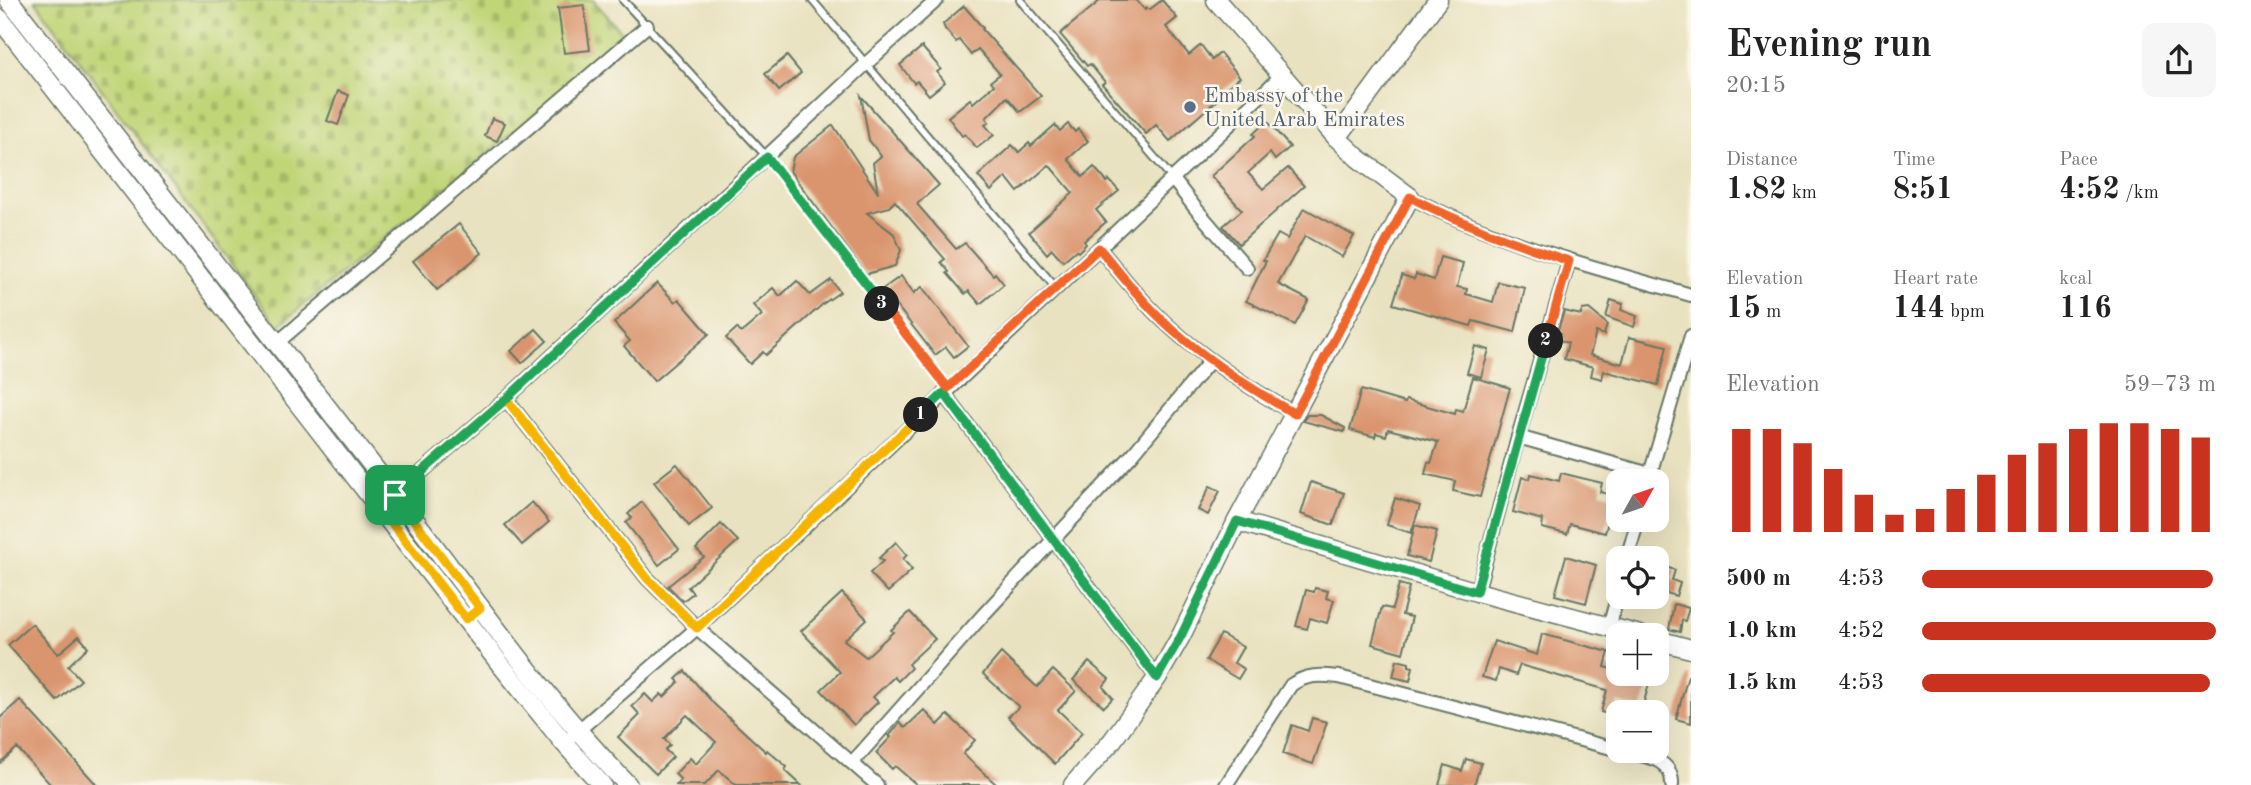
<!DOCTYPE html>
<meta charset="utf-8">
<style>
body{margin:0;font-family:"Old Standard TT",serif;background:#f6f6f6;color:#222;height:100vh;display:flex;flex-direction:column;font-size:26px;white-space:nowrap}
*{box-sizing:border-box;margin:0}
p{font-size:23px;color:#767676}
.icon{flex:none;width:38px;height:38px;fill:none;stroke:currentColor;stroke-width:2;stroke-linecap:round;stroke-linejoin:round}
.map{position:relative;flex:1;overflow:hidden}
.side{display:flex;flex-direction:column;background:#fff;width:560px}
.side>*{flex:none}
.needle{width:46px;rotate:50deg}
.buttons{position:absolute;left:1606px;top:469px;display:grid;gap:14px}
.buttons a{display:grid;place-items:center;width:63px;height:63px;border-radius:14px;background:#fff;box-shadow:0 7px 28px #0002;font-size:35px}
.pin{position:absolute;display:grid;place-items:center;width:60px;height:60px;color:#fff;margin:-30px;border-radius:14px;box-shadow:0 4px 10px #0006}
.km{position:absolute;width:35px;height:35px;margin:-18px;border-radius:50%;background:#222;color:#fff;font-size:19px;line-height:35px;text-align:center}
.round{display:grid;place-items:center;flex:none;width:74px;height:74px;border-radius:14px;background:#f6f6f6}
.headline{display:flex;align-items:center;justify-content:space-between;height:119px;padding:0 35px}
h1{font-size:38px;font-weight:800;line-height:52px}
.metrics{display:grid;grid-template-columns:repeat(3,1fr);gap:10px;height:119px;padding:7px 35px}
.metrics div{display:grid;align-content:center}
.metrics b{font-size:30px;font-weight:800}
.metrics small{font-size:19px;font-weight:400}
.metrics p{font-size:19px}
.chart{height:196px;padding:14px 35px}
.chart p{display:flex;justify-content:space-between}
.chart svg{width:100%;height:126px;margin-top:7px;stroke:#c8321e;stroke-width:6}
ul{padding:0 35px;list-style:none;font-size:23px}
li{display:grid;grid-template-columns:112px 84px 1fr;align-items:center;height:52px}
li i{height:18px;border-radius:9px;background:#c8321e}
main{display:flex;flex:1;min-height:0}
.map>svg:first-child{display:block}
.cemetery{fill:url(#cemetery-stones);stroke:#708956;stroke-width:2}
.building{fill:#da956e}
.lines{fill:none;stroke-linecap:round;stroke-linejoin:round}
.service-casing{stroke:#667765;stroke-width:10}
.minor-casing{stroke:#667765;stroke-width:16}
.secondary-casing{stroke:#667765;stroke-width:21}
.service{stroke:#fff;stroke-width:6}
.minor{stroke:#fff;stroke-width:12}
.secondary{stroke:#fff;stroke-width:18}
.split-1-casing{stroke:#fff;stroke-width:14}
.split-2-casing{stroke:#fff;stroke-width:14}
.split-3-casing{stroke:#fff;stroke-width:14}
.split-4-casing{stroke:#fff;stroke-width:14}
.split-1{stroke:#f5b400;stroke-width:9}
.split-2{stroke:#22a559;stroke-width:9}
.split-3{stroke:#f0652b;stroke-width:9}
.split-4{stroke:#22a559;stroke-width:9}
.service-dot{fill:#5c6f8a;stroke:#fbf7ec;stroke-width:2.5}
.labels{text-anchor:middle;stroke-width:5;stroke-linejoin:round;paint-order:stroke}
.service-label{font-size:21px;fill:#4e5e75;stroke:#fbf7ec;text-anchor:start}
</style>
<main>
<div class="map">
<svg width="1691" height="785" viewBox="0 0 1691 785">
<defs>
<pattern id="cemetery-stones" width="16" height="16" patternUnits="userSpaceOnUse" patternTransform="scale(1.75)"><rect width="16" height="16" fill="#c1d578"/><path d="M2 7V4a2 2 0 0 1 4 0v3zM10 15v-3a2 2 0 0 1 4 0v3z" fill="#a5b868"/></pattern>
</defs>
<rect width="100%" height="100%" fill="#fbf7ec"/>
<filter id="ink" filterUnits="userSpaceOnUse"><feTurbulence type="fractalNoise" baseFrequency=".0143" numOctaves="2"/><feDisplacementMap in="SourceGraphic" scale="14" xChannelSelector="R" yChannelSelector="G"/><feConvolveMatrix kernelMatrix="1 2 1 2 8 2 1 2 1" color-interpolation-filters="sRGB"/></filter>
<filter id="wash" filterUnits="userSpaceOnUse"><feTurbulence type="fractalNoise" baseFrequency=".00686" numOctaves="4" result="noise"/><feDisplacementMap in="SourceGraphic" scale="28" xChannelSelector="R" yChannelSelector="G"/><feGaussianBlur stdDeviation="1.57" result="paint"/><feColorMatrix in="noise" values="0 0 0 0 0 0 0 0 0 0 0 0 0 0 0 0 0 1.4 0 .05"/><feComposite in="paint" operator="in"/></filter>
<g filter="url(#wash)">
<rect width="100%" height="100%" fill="#e9e2c0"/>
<!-- cemetery -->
<polygon class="cemetery" points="35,0 593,0 627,38 278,326"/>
<g id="blocks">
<!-- building -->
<g class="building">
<polygon points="1101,0 1136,0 1145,10 1147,8 1149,10 1162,0 1177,18 1166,27 1189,55 1201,45 1212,60 1220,53 1240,77 1222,91 1224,94 1170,141 1156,125 1146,134 1102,84 1105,82 1090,64 1087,66 1060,34"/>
<polygon points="584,5 590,50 564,53 558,8"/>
<polygon points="964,6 983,28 982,29 1041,96 1020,112 1007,97 986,118 989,122 985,125 994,135 977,148 965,134 962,136 948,117 970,99 973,103 994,85 991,81 1000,74 978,49 971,55 959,40 956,42 945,29 943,24"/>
<polygon points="922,47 941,69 937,72 945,82 929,95 917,81 914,83 900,65"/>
<polygon points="787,56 801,73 779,91 765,74"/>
<polygon points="338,91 349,95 338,125 327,121"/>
<polygon points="861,96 939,185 917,204 956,249 965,243 993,275 995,273 1004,284 980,304 969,291 965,294 947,273 949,272 941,262 945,259 895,201 889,207 867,213 894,234 901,250 895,266 866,274 790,171 793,157 833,125 878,193 873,163 881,156 869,140"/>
<polygon points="492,118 505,123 497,141 485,136"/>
<polygon points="1267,121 1290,147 1275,160 1270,153 1248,173 1263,189 1288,168 1304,186 1239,244 1223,226 1242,210 1211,176 1255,136 1253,134"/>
<polygon points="1068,124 1075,132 1078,129 1088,141 1068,159 1083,177 1094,167 1107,182 1109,180 1119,191 1096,210 1106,222 1084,241 1086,244 1078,252 1076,250 1063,261 1052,249 1047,254 1029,232 1073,193 1049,165 1018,192 1006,177 991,191 978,176 1012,145 1019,152 1029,143 1031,146 1055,125 1060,131"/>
<polygon points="1304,208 1354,236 1342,257 1305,236 1278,284 1309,300 1295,325 1246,301 1266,261 1263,260 1278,234 1287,239"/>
<polygon points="459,224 482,253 437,290 413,261"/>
<polygon points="1440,257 1463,263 1457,287 1467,289 1466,294 1493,302 1498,282 1525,288 1515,332 1473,321 1471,326 1393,304 1402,275 1414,279 1416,274 1434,280"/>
<polygon points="901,276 914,293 922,287 968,346 954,357 946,347 935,355 893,301 889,303 880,291"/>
<polygon points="831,280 840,292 824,303 766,355 763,352 750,364 726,338 737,328 741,333 762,315 753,305 773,288 780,296 797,281 810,295"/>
<polygon points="657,283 675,302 679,299 709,334 654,381 624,346 630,341 614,323"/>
<polygon points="1611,300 1623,304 1621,310 1637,316 1634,327 1606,317"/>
<polygon points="1589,309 1607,324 1604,335 1596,332 1590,355 1622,364 1629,337 1667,346 1658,385 1604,371 1602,379 1591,376 1593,367 1564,359 1568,343 1559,340 1561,333 1557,332 1564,311 1581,315 1582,310"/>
<polygon points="536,329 547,341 522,363 511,351"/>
<polygon points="1475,346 1489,350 1481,377 1467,373"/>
<polygon points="1473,377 1510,388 1480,497 1453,491 1455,481 1425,474 1428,462 1431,463 1438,442 1388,429 1386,436 1376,433 1375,437 1350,430 1361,390 1405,403 1406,400 1455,414 1456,409 1463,411"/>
<polygon points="1307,415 1321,415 1345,428 1344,432 1303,421"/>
<polygon points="677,464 712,508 689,526 654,482"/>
<polygon points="1561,473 1602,483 1600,492 1615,496 1605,533 1570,524 1567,534 1542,528 1543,520 1513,512 1522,477 1530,479 1531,474 1559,481"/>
<polygon points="1311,482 1344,493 1333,525 1301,514"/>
<polygon points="1210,486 1220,491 1208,515 1198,510"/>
<polygon points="1395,498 1420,506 1411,533 1387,525"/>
<polygon points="532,502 549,522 522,545 505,525"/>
<polygon points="642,502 679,549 659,565 626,523 632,518 628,514"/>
<polygon points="721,524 738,541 688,587 693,593 683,601 668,586 704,557 696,549"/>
<polygon points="1415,525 1437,531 1429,562 1407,556"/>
<polygon points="896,542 907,555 903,559 912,570 888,592 870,573 883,561 879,558"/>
<polygon points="1566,556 1596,565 1586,603 1555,595"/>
<polygon points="1657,564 1675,570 1672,580 1680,583 1676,596 1657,590"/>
<polygon points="1399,584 1409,587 1402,615 1412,617 1403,653 1372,644 1382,607 1392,609"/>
<polygon points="1315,588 1328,591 1326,598 1334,600 1327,623 1310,618 1307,629 1296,626 1306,590 1314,592"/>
<polygon points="842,593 867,619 844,640 866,657 893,632 891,630 910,612 935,639 908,664 911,668 898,681 894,677 873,697 878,702 854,725 821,690 840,672 801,631"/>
<polygon points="1674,604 1689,608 1685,621 1682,620 1680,632 1669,629"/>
<polygon points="32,624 58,654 79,636 88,647 68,666 81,680 57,701 8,645"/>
<polygon points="1221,634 1243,647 1234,663 1244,669 1238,679 1206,660"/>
<polygon points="1542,634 1609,652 1605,667 1619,671 1619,674 1627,674 1650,680 1642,709 1618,702 1614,716 1601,712 1607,690 1520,665 1516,675 1499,669 1496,681 1482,677 1494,641 1537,655"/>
<polygon points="1001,653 1037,687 1053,670 1076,691 1058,710 1082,733 1055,764 1008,717 1019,707 983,674"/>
<polygon points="1397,660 1409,663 1409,666 1413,667 1410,681 1393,677"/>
<polygon points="1089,662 1109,679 1103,687 1113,698 1104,707 1073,680"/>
<polygon points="685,671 714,704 766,752 767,750 787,767 785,770 801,785 736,785 719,770 705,785 676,785 681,780 675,774 690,758 696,764 716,742 687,715 664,739 670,745 665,750 673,757 656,774 618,737 640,715 632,706 645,694 653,702 661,694 664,697 679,682 676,679"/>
<polygon points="1688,676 1691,677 1691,723 1676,719"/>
<polygon points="20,700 97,785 51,785 17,748 0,763 0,718"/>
<polygon points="924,710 938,725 948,715 975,740 963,754 997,785 917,785 895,766 892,769 876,753 891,737 889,736 900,723 905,728"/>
<polygon points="1312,718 1327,722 1313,764 1283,754 1292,725 1308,731"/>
<polygon points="1466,759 1481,763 1474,785 1439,785 1445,765 1462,771"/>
</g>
</g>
</g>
<g filter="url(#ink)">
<use href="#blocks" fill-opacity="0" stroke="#667765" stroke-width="2"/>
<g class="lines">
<defs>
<g id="service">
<polyline points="623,0 767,157 949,388"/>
<polyline points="812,0 1056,288"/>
<polyline points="1020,0 1172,178"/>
</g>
<g id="minor">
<polyline points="1172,178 1196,209 1247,268"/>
<path d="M1410,197c89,46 185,71 281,98"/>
<path d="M1099,248c23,28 45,56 72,80 38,34 80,61 124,86"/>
<polyline points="277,343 647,26"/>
<polyline points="944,393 1157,678"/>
<polyline points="506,399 647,578 697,628 877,785"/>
<polyline points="1518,437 1650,474"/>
<polyline points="1648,481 1691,336"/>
<polyline points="380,508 506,399 867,63 937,0"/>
<polyline points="1627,558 1638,520"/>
<polyline points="1477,592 1518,437 1569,261"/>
<polyline points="1609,627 1619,591"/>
<polyline points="573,735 697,628 1282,75"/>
<path d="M1624,751c20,5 49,7 48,34"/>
<polyline points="852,763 984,614 1133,454 1210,361"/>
<path d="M1226,785l65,-100c16,-11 29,-10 48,-8l280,73"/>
</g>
<g id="secondary">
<path d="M9,0c128,164 257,327 384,492 77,99 147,203 235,293"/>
<polyline points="0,19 501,665 564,743 602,785"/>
<polyline points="1337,138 1438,0"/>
<polyline points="1237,521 1477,592 1640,635"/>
<polyline points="1657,640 1691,649"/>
<polyline points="1073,785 1112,741 1157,678 1181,636 1237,521 1410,197 1358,158 1337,138 1216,0"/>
</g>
</defs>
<!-- service casing -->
<use href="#service" class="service-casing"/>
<!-- minor casing -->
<use href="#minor" class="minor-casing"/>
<!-- secondary casing -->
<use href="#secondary" class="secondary-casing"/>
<!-- service -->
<use href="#service" class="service"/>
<!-- minor -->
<use href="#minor" class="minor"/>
<!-- secondary -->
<use href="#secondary" class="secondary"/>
</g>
</g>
<g class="lines" filter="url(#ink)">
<defs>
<polyline id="split-1" points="395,495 480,608 466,619 380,508 395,495 506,399 647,578 697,628 921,415"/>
<polyline id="split-2" points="921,415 944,393 1157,678 1181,636 1237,521 1476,592 1546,341"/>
<path id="split-3" d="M882,304l66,84 151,-140c23,28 45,56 72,80 38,34 80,61 124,86l115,-217c51,27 105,46 159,64l-23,80"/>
<polyline id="split-4" points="395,495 506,399 767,157 882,304"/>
</defs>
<!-- split-1 casing -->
<use href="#split-1" class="split-1-casing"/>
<!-- split-2 casing -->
<use href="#split-2" class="split-2-casing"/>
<!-- split-3 casing -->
<use href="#split-3" class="split-3-casing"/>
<!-- split-4 casing -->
<use href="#split-4" class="split-4-casing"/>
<!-- split-1 -->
<use href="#split-1" class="split-1"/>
<!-- split-2 -->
<use href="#split-2" class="split-2"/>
<!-- split-3 -->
<use href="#split-3" class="split-3"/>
<!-- split-4 -->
<use href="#split-4" class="split-4"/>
</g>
<!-- markers -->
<circle class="service-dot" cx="1190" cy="107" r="7"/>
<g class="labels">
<!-- service labels -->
<g class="service-label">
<text x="1204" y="102">Embassy of the<tspan x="1204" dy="24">United Arab Emirates</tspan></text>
</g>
</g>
</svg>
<div class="buttons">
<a><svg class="needle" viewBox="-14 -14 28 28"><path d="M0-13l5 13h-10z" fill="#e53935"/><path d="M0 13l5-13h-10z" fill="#767676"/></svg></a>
<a><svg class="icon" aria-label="locate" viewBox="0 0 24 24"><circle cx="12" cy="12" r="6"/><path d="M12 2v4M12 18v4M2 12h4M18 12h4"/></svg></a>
<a>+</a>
<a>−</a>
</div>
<div class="pin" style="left:395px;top:495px;background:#1e9e55"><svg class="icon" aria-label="arrive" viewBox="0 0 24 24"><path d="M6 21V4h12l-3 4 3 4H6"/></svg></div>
<b class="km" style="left:921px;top:415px">1</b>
<b class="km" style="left:1546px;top:341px">2</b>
<b class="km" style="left:882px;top:304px">3</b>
</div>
<section class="side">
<div class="headline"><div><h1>Evening run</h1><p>20:15</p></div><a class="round"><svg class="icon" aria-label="share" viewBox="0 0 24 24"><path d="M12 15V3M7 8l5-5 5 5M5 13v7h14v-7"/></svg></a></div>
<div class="metrics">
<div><p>Distance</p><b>1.82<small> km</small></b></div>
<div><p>Time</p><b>8:51</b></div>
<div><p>Pace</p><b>4:52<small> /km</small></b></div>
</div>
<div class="metrics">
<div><p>Elevation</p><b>15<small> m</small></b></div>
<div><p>Heart rate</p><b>144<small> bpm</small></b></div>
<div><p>kcal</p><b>116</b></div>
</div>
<div class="chart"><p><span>Elevation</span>59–73 m</p>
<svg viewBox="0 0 160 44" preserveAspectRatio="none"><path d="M5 44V8M15 44V8M25 44V13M35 44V22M45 44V31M55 44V38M65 44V36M75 44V29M85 44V24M95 44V17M105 44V13M115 44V8M125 44V6M135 44V6M145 44V8M155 44V11"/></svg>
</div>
<ul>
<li><b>500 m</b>4:53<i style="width:99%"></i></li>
<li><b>1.0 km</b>4:52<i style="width:100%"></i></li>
<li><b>1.5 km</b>4:53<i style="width:98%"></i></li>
</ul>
</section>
</main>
